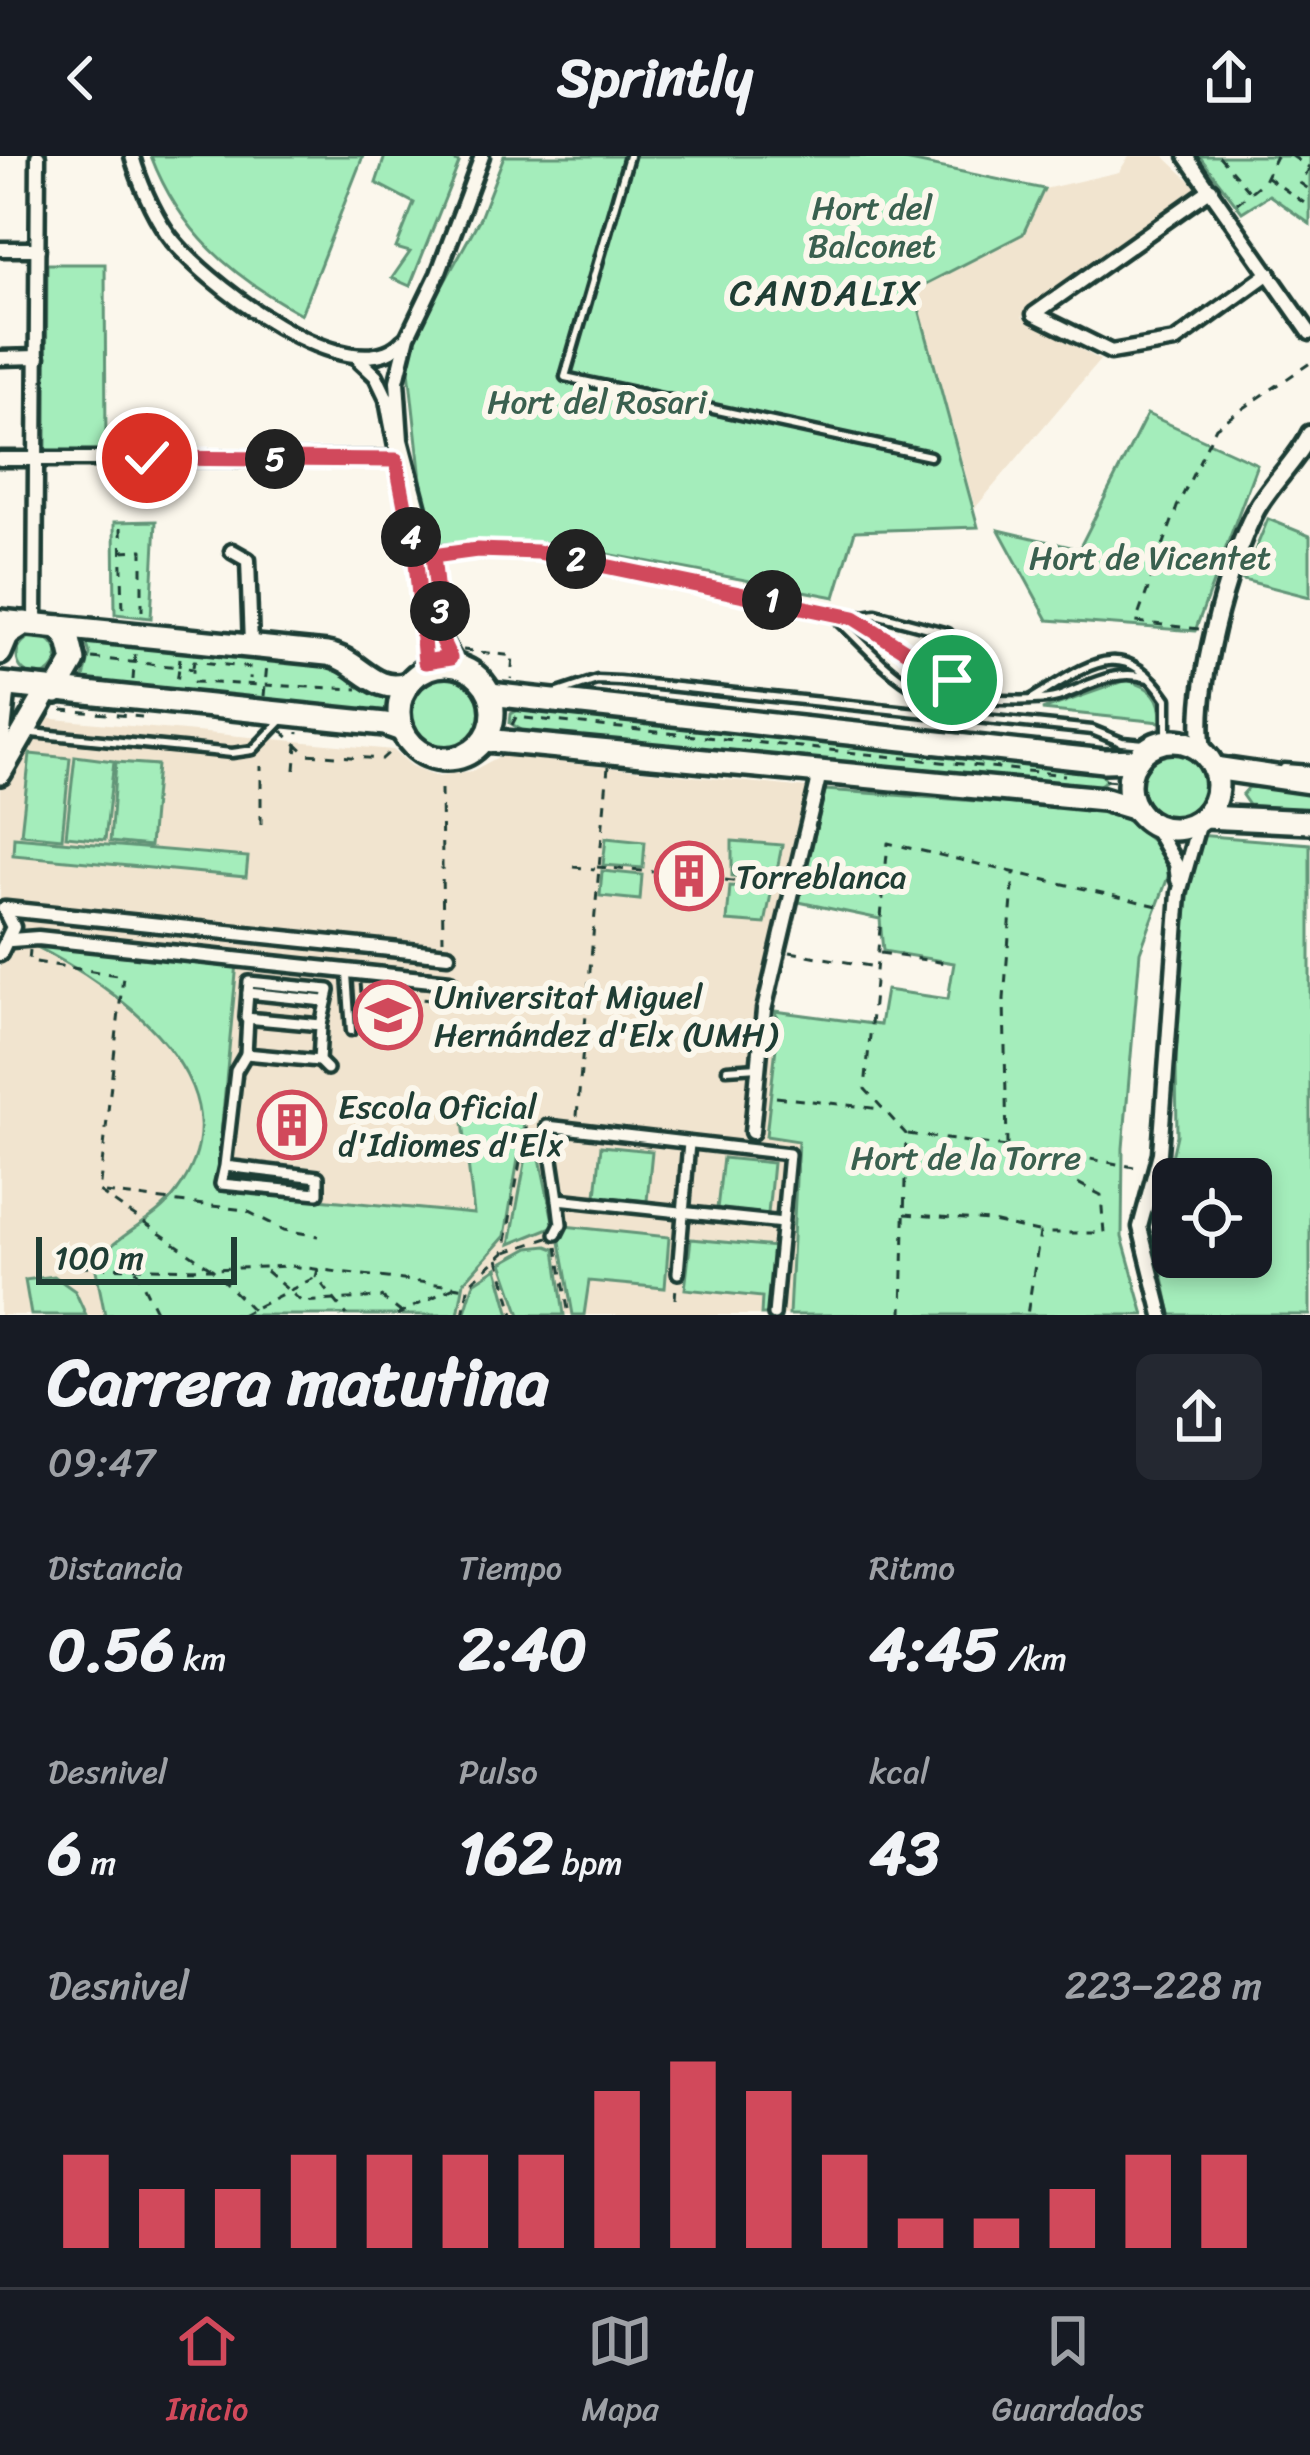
<!DOCTYPE html>
<html lang="es">
<meta charset="utf-8">
<style>
body{margin:0;font-family:Sriracha,sans-serif;background:#242831;color:#f1f3f6;height:100vh;display:flex;flex-direction:column;font-size:45px;white-space:nowrap}
*{box-sizing:border-box;margin:0}
p{font-size:39px;color:#9ea1a6}
.icon{flex:none;width:66px;height:66px;fill:none;stroke:currentColor;stroke-width:2;stroke-linecap:round;stroke-linejoin:round}
.map{position:relative;height:1159px;overflow:hidden}
.drawer{display:flex;flex-direction:column;background:#171b24;flex:1}
.drawer>*{flex:none}
.fabs{position:absolute;left:1152px;top:1002px;display:grid;gap:24px}
.fabs a{display:grid;place-items:center;width:120px;height:120px;border-radius:18px;background:#171b24;box-shadow:0 6px 18px #0003;font-size:60px}
.scale{position:absolute;left:36px;bottom:30px;width:201px;box-sizing:border-box;padding-left:12px;border:6px solid #1f3d34;border-top:0;font-size:33px;line-height:42px;white-space:nowrap;color:#1f3d34;-webkit-text-stroke:9px #fbf7ec;paint-order:stroke}
.pin{position:absolute;display:grid;place-items:center;width:102px;height:102px;color:#fff;margin:-51px;border:6px solid #fff;border-radius:50%;box-shadow:0 3px 12px #0007}
.km{position:absolute;width:60px;height:60px;margin:-30px;border-radius:50%;background:#222;color:#fff;font-size:33px;line-height:60px;text-align:center}
.round{display:grid;place-items:center;flex:none;width:126px;height:126px;border-radius:18px;background:#242831}
.overview{display:flex;align-items:center;justify-content:space-between;height:204px;padding:0 48px}
h1{font-size:66px;font-weight:700;line-height:90px}
.figures{display:grid;grid-template-columns:repeat(3,1fr);gap:18px;height:204px;padding:12px 48px}
.figures div{display:grid;align-content:center}
.figures b{font-size:60px;font-weight:700}
.figures small{font-size:33px;font-weight:400}
.figures p{font-size:33px}
.chart{height:336px;padding:24px 48px}
.chart p{display:flex;justify-content:space-between}
.chart svg{width:100%;height:216px;margin-top:12px;stroke:#d1495b;stroke-width:6}
header{display:flex;justify-content:space-between;align-items:center;height:156px;padding:0 48px;background:#171b24;font-size:54px;font-weight:700}
.dock{display:flex;justify-content:space-around;align-items:center;height:168px;border-top:3px solid #363941;background:#171b24;font-size:33px;color:#9ea1a6}
.dock a{display:grid;justify-items:center;gap:6px}
.dock .active{color:#d1495b}
.map>svg:first-child{display:block}
.built{fill:#f1e4cf}
.green{fill:#a4edbb;stroke:#629578;stroke-width:3;fill-rule:evenodd}
.lines{fill:none;stroke-linecap:round;stroke-linejoin:round}
.service-casing{stroke:#1f3d34;stroke-width:15}
.pedestrian-casing{stroke:#1f3d34;stroke-width:18}
.minor-casing{stroke:#1f3d34;stroke-width:21}
.tertiary-casing{stroke:#1f3d34;stroke-width:24}
.trunk-casing{stroke:#1f3d34;stroke-width:30}
.path{stroke:#1f3d34;stroke-width:3;stroke-dasharray:9 9;stroke-linecap:butt}
.service{stroke:#fbf7ec;stroke-width:6}
.pedestrian{stroke:#fbf7ec;stroke-width:9}
.minor{stroke:#fbf7ec;stroke-width:12}
.tertiary{stroke:#fbf7ec;stroke-width:15}
.trunk{stroke:#fbf7ec;stroke-width:21}
.route-casing{stroke:#fff;stroke-width:24}
.route{stroke:#d1495b;stroke-width:15}
.labels{text-anchor:middle;stroke-width:12;stroke-linejoin:round;paint-order:stroke}
.park-label{font-size:33px;fill:#3a604f;stroke:#fbf7ec}
.poi-label{font-size:33px;fill:#1f3d34;stroke:#fbf7ec;text-anchor:start}
.neighbourhood-label{font-size:36px;letter-spacing:3px;fill:#1f3d34;stroke:#fbf7ec}
</style>
<header><svg class="icon" aria-label="back" viewBox="0 0 24 24"><path d="M15 5l-7 7 7 7"/></svg>Sprintly<svg class="icon" aria-label="share" viewBox="0 0 24 24"><path d="M12 15V3M7 8l5-5 5 5M5 13v7h14v-7"/></svg></header>
<div class="map">
<svg width="1310" height="1159" viewBox="0 0 1310 1159">
<rect width="100%" height="100%" fill="#fbf7ec"/>
<filter id="ink" filterUnits="userSpaceOnUse"><feTurbulence type="fractalNoise" baseFrequency=".00833" numOctaves="2"/><feDisplacementMap in="SourceGraphic" scale="24" xChannelSelector="R" yChannelSelector="G"/><feConvolveMatrix kernelMatrix="1 2 1 2 8 2 1 2 1" color-interpolation-filters="sRGB"/></filter>
<g filter="url(#ink)">
<!-- built -->
<g class="built">
<polygon points="1129,0 1164,0 1201,35 1022,161 1100,204 975,352 914,133 1022,79 1044,33 1119,16"/>
<polygon points="0,558 393,594 412,610 437,620 472,615 500,600 825,634 774,855 779,864 767,979 798,984 789,1159 0,1159"/>
</g>
<!-- green -->
<g class="green">
<path d="M151,0h212l-62,158c-70,-38 -121,-82 -150,-158z"/>
<polygon points="385,0 446,0 459,7 410,130 392,122 410,96 396,92 414,47 376,27"/>
<polygon points="504,0 886,0 1044,33 1023,78 914,134 978,371 855,375 835,441 549,387 428,388 408,205 415,179 480,62"/>
<polygon points="1199,0 1310,0 1310,68 1269,39 1242,56"/>
<polygon points="47,108 105,108 106,296 46,295"/>
<polygon points="1147,258 1257,308 1195,475 1048,464 999,374 1079,393"/>
<polygon points="1268,363 1310,380 1310,441 1243,424"/>
<polygon points="156,365 151,462 115,458 114,366"/>
<circle cx="37" cy="500" r="20"/>
<polygon points="84,480 341,507 392,539 386,563 82,530 90,498"/>
<circle cx="447" cy="556" r="36"/>
<path d="M1127,524c24,7 35,16 34,42l-119,-12z"/>
<polygon points="520,553 1095,613 1107,624 1092,634 523,575 510,567 511,558"/>
<circle cx="1174" cy="631" r="33"/>
<polygon points="30,598 70,602 62,682 21,678"/>
<polygon points="75,600 114,605 105,684 66,680"/>
<polygon points="116,606 157,609 150,690 110,686"/>
<polygon points="1249,631 1310,637 1310,655 1249,649 1242,639"/>
<polygon points="825,634 1115,655 1162,693 1171,713 1140,796 1123,992 1122,1081 1144,1159 789,1159 798,985 766,980 779,864 774,855 880,869 886,834 948,843 954,807 883,795 880,763 799,746"/>
<path d="M1197,679l113,9v471h-139l-17,-80 23,-100 -2,-141zM1173,1023h78v78h-78z"/>
<polygon points="14,681 248,701 246,721 13,699"/>
<polygon points="606,682 645,686 643,712 603,709"/>
<polygon points="732,685 782,689 775,724 732,720"/>
<polygon points="602,715 642,719 640,744 600,740"/>
<polygon points="730,730 772,733 765,768 727,765"/>
<path d="M31,788l206,19 -21,226 258,25 -13,-109 65,7 -21,124 -41,46 -6,33h-353l-10,-50c22,-33 57,-40 81,-72 80,-107 -58,-206 -145,-249z"/>
<polygon points="535,978 554,1070 510,1088 530,980"/>
<polygon points="601,990 652,995 647,1045 596,1040"/>
<polygon points="723,1002 773,1007 768,1058 717,1053"/>
<polygon points="564,1070 669,1081 665,1132 589,1125 584,1159 573,1159 559,1080"/>
<polygon points="691,1083 777,1091 770,1159 761,1159 762,1141 685,1133"/>
<polygon points="547,1090 555,1093 564,1159 520,1159 502,1107 529,1092"/>
<polygon points="497,1112 510,1159 464,1159 474,1127"/>
<polygon points="54,1120 75,1135 86,1159 31,1159 25,1124"/>
</g>
<g class="lines">
<defs>
<g id="service">
<polyline points="629,0 565,221 930,300"/>
<polyline points="432,400 477,394 538,396 854,462 975,540"/>
<path d="M832,458c25,23 49,52 77,70 21,14 125,21 149,13 31,-11 57,-29 90,-19"/>
<polyline points="858,461 876,458 948,477 959,494 969,533"/>
<polyline points="555,538 597,524 619,525 1092,574 1122,586 1156,589"/>
<path d="M1032,543c54,-32 90,-67 135,0v42"/>
<polyline points="32,577 232,597 253,594 281,565"/>
<polyline points="1284,612 1310,614"/>
<polyline points="347,818 351,875"/>
<polyline points="727,913 758,911"/>
</g>
<g id="pedestrian">
<polyline points="248,837 249,826 329,834 321,869"/>
<polyline points="324,845 248,837 246,862 321,869 319,905 327,913"/>
<polyline points="248,862 246,898 319,905"/>
<polyline points="225,1010 221,1028 318,1037 318,1021 225,1010 236,915 246,898"/>
<polyline points="556,1078 561,1068 558,1043"/>
<polyline points="678,1117 689,987"/>
<polyline points="774,1159 789,998 547,970 558,1043 783,1067"/>
</g>
<g id="minor">
<path d="M132,0c7,25 20,55 35,77 33,47 185,164 236,108"/>
<polyline points="1186,0 1310,177"/>
<polyline points="1211,33 1034,158 1111,196 1175,185 1269,117"/>
<polyline points="0,93 38,93"/>
<polyline points="0,202 38,201"/>
<path d="M360,205l16,15 11,23c8,55 53,228 35,272"/>
<polyline points="0,303 396,303"/>
<polyline points="232,395 248,404 251,489"/>
<polyline points="35,468 38,0"/>
<polyline points="459,510 440,479 425,375 401,284 397,225 408,180 438,118 482,0"/>
<polyline points="1,605 9,529"/>
<polyline points="1153,669 1176,708 1178,724"/>
<polyline points="6,753 448,799"/>
<polyline points="11,784 38,782 450,826"/>
<polyline points="0,798 13,771 4,753"/>
<polyline points="752,976 764,854 821,613"/>
<polyline points="1162,1159 1140,1071 1160,997 1179,737 1199,666"/>
</g>
<path id="tertiary" d="M1203,596c-11,-59 24,-188 53,-242 15,-27 40,-48 54,-76"/>
<g id="trunk">
<path d="M0,465l327,33c32,5 46,41 80,30"/>
<polyline points="0,497 8,478 25,467"/>
<circle cx="446" cy="556" r="47"/>
<polyline points="0,528 385,568 402,574"/>
<polyline points="56,536 74,505 69,484 59,471"/>
<polyline points="490,538 1104,605 1137,604"/>
<polyline points="485,584 1103,643 1136,653"/>
<circle cx="1173" cy="629" r="44"/>
<polyline points="1214,612 1310,626"/>
<polyline points="0,617 47,536"/>
<polyline points="1204,661 1310,666"/>
</g>
</defs>
<!-- service casing -->
<use href="#service" class="service-casing"/>
<!-- pedestrian casing -->
<use href="#pedestrian" class="pedestrian-casing"/>
<!-- minor casing -->
<use href="#minor" class="minor-casing"/>
<!-- tertiary casing -->
<use href="#tertiary" class="tertiary-casing"/>
<!-- trunk casing -->
<use href="#trunk" class="trunk-casing"/>
<!-- path -->
<g class="path">
<polyline points="1219,0 1249,35"/>
<polyline points="1292,0 1310,12"/>
<polyline points="1310,12 1300,27 1310,34"/>
<polyline points="1267,21 1310,51"/>
<polyline points="1237,47 1264,25 1276,0"/>
<polyline points="121,371 123,458"/>
<polyline points="122,395 142,394 142,460"/>
<polyline points="1199,473 1136,466 1177,351 1216,271 1310,207"/>
<polyline points="463,494 513,500 511,523"/>
<polyline points="92,502 179,511 177,527"/>
<polyline points="180,502 179,511 193,513 193,526 358,533"/>
<circle cx="447" cy="557" r="55"/>
<polyline points="193,511 194,505 251,512 250,523"/>
<polyline points="133,524 135,498"/>
<polyline points="264,540 267,508"/>
<polyline points="62,554 142,561"/>
<polyline points="512,569 516,561 1065,619"/>
<polyline points="282,575 307,598 382,603 396,590"/>
<polyline points="295,614 298,576"/>
<polyline points="1105,624 1119,625"/>
<polyline points="441,633 443,784"/>
<polyline points="261,668 261,610"/>
<polyline points="573,711 595,713"/>
<polyline points="597,711 653,716"/>
<polyline points="725,724 778,731"/>
<polyline points="30,794 29,805 123,820 99,1036 212,1113 291,1110 468,1132"/>
<polyline points="790,796 875,811"/>
<polyline points="880,797 946,807"/>
<polygon points="360,826 443,834 445,845 361,838"/>
<polyline points="776,941 882,953"/>
<polyline points="577,960 608,611"/>
<polyline points="908,978 1007,991 1101,1039 1104,1077 1040,1077 1027,1159"/>
<polyline points="1007,989 1004,843 1014,718"/>
<polyline points="1041,1002 1046,995 1134,1011"/>
<polyline points="105,1037 245,1054 284,1074 318,1080"/>
<polyline points="905,1058 988,1065 1038,1076"/>
<polyline points="557,1091 569,1159"/>
<polyline points="506,1096 548,1082"/>
<polyline points="498,1103 514,1159"/>
<polyline points="80,1111 212,1113 257,1159"/>
<polyline points="318,1113 316,1121 347,1159"/>
<polyline points="136,1114 158,1159"/>
<polyline points="266,1115 302,1146 381,1141 402,1157"/>
<polyline points="675,1143 676,1130"/>
<polyline points="241,1159 316,1121"/>
<polyline points="397,1159 454,1131"/>
<polyline points="463,1159 469,1128 504,1097 529,955"/>
<polyline points="902,1159 906,978 865,933 888,687 1162,751"/>
</g>
<!-- service -->
<use href="#service" class="service"/>
<!-- pedestrian -->
<use href="#pedestrian" class="pedestrian"/>
<!-- minor -->
<use href="#minor" class="minor"/>
<!-- tertiary -->
<use href="#tertiary" class="tertiary"/>
<!-- trunk -->
<use href="#trunk" class="trunk"/>
</g>
</g>
<g class="lines" filter="url(#ink)">
<defs>
<polyline id="route" points="147,302 396,304 416,406 425,506 450,502 442,485 433,400 477,394 538,396 854,462 952,524"/>
</defs>
<!-- route casing -->
<use href="#route" class="route-casing"/>
<!-- route -->
<use href="#route" class="route"/>
</g>
<!-- icons -->
<defs>
<symbol id="building-ring" viewBox="-11 -11 22 22"><circle r="9.5" fill="#fbf7ec" stroke="#d1495b" stroke-width="1.5"/><path d="M-4-6H4V6H1V3H-1V6H-4ZM-2.5-4.3h1.7v1.8h-1.7ZM.8-4.3h1.7v1.8H.8ZM-2.5-1h1.7V.8h-1.7ZM.8-1h1.7V.8H.8Z" fill="#d1495b"/></symbol>
<symbol id="university-ring" viewBox="-11 -11 22 22"><circle r="9.5" fill="#fbf7ec" stroke="#d1495b" stroke-width="1.5"/><path d="M0-5L7-2L0 1L-7-2ZM-4 1L0 2.5L4 1V4Q0 6-4 4Z" fill="#d1495b"/></symbol>
</defs>
<g fill-rule="evenodd">
<use href="#building-ring" x="651" y="682" width="76" height="76"/>
<use href="#university-ring" x="350" y="821" width="76" height="76"/>
<use href="#building-ring" x="254" y="931" width="76" height="76"/>
</g>
<g class="labels">
<!-- park labels -->
<g class="park-label">
<text x="872" y="63">Hort del<tspan x="872" dy="38">Balconet</tspan></text>
<text x="597" y="257">Hort del Rosari</text>
<text x="1150" y="413">Hort de Vicentet</text>
<text x="966" y="1013">Hort de la Torre</text>
</g>
<!-- poi labels -->
<g class="poi-label">
<text x="736" y="732">Torreblanca</text>
<text x="434" y="852">Universitat Miguel<tspan x="434" dy="38">Hernández d'Elx (UMH)</tspan></text>
<text x="338" y="962">Escola Oficial<tspan x="338" dy="38">d'Idiomes d'Elx</tspan></text>
</g>
<!-- neighbourhood labels -->
<g class="neighbourhood-label">
<text x="827" y="149">CANDALIX</text>
</g>
</g>
</svg>
<div class="fabs">
<a><svg class="icon" aria-label="locate" viewBox="0 0 24 24"><circle cx="12" cy="12" r="6"/><path d="M12 2v4M12 18v4M2 12h4M18 12h4"/></svg></a>
</div>
<div class="scale">100 m</div>
<div class="pin" style="left:952px;top:524px;background:#1e9e55"><svg class="icon" aria-label="arrive" viewBox="0 0 24 24"><path d="M6 21V4h12l-3 4 3 4H6"/></svg></div>
<div class="pin" style="left:147px;top:302px;background:#d93025"><svg class="icon" aria-label="check" viewBox="0 0 24 24"><path d="M5 12l5 5 9-10"/></svg></div>
<b class="km" style="left:772px;top:444px">1</b>
<b class="km" style="left:576px;top:403px">2</b>
<b class="km" style="left:440px;top:455px">3</b>
<b class="km" style="left:411px;top:381px">4</b>
<b class="km" style="left:275px;top:303px">5</b>
</div>
<section class="drawer">
<div class="overview"><div><h1>Carrera matutina</h1><p>09:47</p></div><a class="round"><svg class="icon" aria-label="share" viewBox="0 0 24 24"><path d="M12 15V3M7 8l5-5 5 5M5 13v7h14v-7"/></svg></a></div>
<div class="figures">
<div><p>Distancia</p><b>0.56<small> km</small></b></div>
<div><p>Tiempo</p><b>2:40</b></div>
<div><p>Ritmo</p><b>4:45<small> /km</small></b></div>
</div>
<div class="figures">
<div><p>Desnivel</p><b>6<small> m</small></b></div>
<div><p>Pulso</p><b>162<small> bpm</small></b></div>
<div><p>kcal</p><b>43</b></div>
</div>
<div class="chart"><p><span>Desnivel</span>223–228 m</p>
<svg viewBox="0 0 160 44" preserveAspectRatio="none"><path d="M5 44V25M15 44V32M25 44V32M35 44V25M45 44V25M55 44V25M65 44V25M75 44V12M85 44V6M95 44V12M105 44V25M115 44V38M125 44V38M135 44V32M145 44V25M155 44V25"/></svg>
</div>
</section>
<nav class="dock">
<a class="active"><svg class="icon" aria-label="home" viewBox="0 0 24 24"><path d="M3 11l9-7 9 7M6 9v11h12V9"/></svg>Inicio</a>
<a><svg class="icon" aria-label="map" viewBox="0 0 24 24"><path d="M3 6l6-2 6 2 6-2v14l-6 2-6-2-6 2zM9 4v14M15 6v14"/></svg>Mapa</a>
<a><svg class="icon" aria-label="saved" viewBox="0 0 24 24"><path d="M7 4h10v16l-5-4-5 4z"/></svg>Guardados</a>
</nav>
